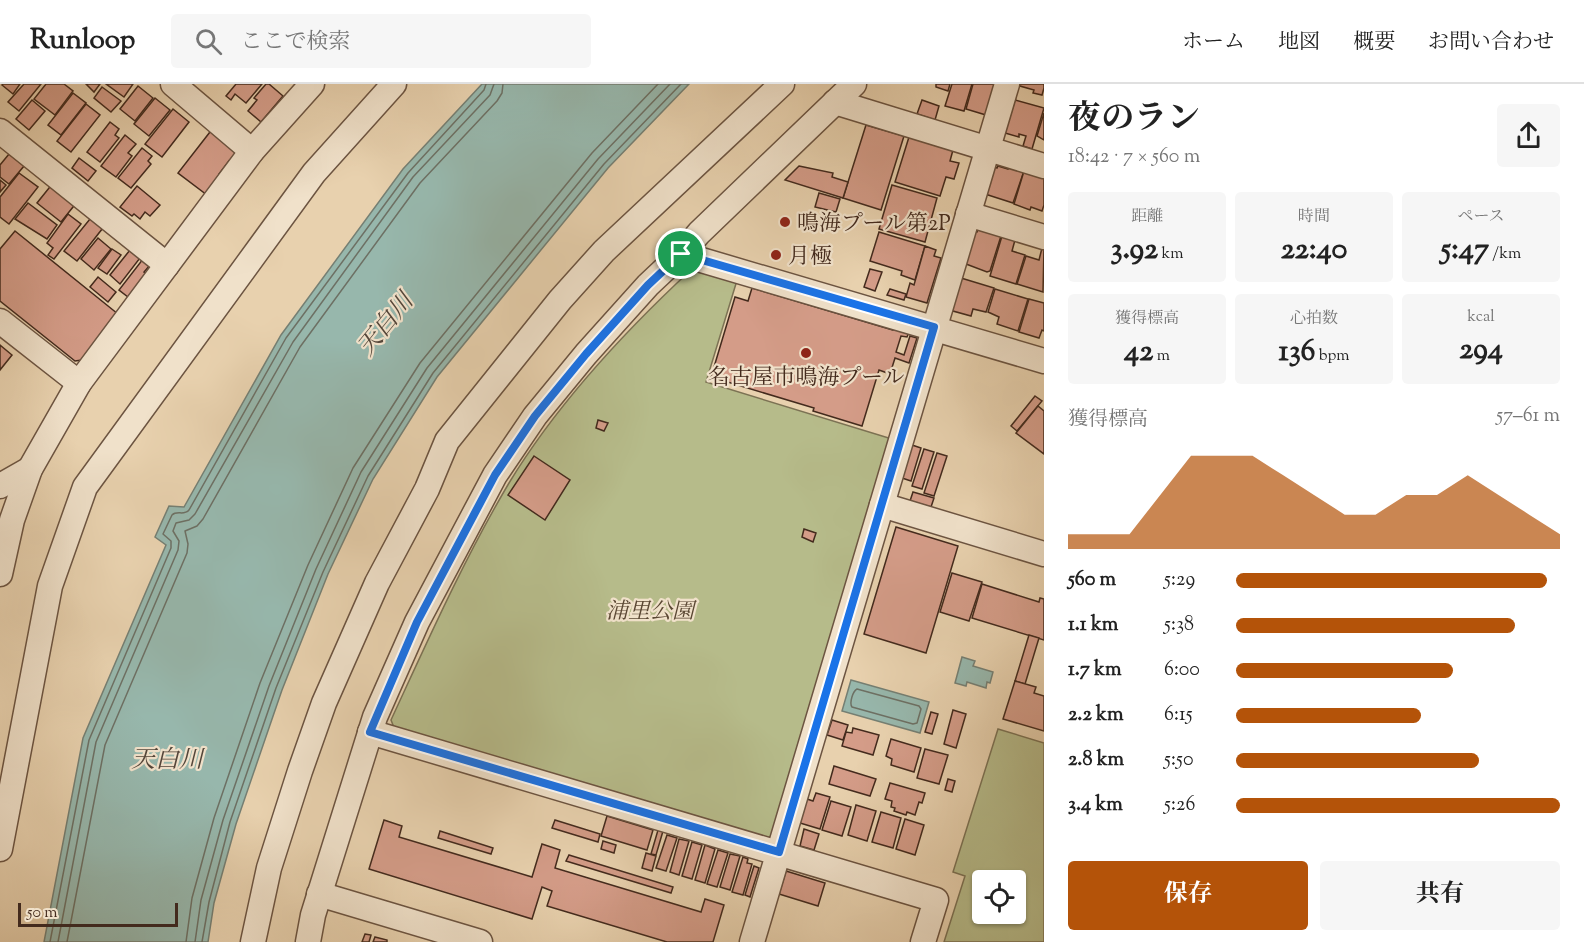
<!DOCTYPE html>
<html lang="ja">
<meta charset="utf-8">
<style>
body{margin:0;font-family:"Sorts Mill Goudy","Noto Serif JP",serif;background:#f6f6f6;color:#222;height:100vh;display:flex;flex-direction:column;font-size:22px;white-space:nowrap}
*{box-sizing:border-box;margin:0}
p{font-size:20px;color:#767676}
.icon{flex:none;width:33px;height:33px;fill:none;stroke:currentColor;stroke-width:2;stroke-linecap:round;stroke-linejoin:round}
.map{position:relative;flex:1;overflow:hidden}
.side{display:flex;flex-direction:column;background:#fff;width:540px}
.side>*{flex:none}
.tools{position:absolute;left:972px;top:786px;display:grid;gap:12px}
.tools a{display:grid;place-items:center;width:54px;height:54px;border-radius:6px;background:#fff;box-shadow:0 2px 4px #0004;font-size:30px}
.scale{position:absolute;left:18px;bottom:15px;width:160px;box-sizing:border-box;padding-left:6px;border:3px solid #432a1d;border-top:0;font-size:16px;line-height:21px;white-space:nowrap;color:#432a1d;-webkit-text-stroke:4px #f0e1ca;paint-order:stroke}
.pin{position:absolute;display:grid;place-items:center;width:51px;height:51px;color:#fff;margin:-26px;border:3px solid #fff;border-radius:50%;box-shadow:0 2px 6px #0007}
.round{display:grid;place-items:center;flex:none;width:63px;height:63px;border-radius:6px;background:#f6f6f6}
.overview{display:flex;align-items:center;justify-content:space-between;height:102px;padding:0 24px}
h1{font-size:33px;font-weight:700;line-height:45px}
.metrics{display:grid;grid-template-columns:repeat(3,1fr);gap:9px;height:102px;padding:6px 24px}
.metrics div{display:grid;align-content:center;border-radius:6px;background:#f6f6f6;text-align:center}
.metrics b{font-size:30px;font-weight:700}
.metrics small{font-size:16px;font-weight:400}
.metrics p{font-size:16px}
.chart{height:168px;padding:12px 24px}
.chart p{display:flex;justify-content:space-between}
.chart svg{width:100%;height:108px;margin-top:6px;fill:#b45309;opacity:.7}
.action{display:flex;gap:12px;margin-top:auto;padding:12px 24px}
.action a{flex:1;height:69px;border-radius:6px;background:#b45309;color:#fff;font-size:24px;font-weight:700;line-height:69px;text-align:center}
.action a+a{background:#f6f6f6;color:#222}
ul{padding:0 24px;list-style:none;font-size:20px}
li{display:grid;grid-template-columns:96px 72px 1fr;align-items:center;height:45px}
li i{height:15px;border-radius:8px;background:#b45309}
header{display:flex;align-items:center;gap:36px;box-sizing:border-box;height:84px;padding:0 30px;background:#fff;border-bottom:2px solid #e0e0e0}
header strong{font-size:28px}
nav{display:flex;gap:33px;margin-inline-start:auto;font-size:21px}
.search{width:420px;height:54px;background:#f6f6f6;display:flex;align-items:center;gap:15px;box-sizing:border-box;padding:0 21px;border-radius:6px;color:#767676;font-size:22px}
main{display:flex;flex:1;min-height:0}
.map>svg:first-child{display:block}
.green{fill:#b6bb8a;stroke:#7c7254;stroke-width:1.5;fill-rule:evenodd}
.water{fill:#97b7ac;stroke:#757f73;stroke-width:1.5}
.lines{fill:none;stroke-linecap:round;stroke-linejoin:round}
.shore{stroke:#6d7064;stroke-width:1.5}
.building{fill:#d49c88;stroke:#432a1d;stroke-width:1.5}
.minor-casing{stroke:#6c5441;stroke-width:27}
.minor{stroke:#f0e1ca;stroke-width:24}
.route-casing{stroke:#fff;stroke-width:12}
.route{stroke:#1a73e8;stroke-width:8}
.poi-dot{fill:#8f2418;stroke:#f0e1ca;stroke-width:2}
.labels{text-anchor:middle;stroke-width:4.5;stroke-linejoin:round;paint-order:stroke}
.poi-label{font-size:22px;fill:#432a1d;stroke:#f0e1ca;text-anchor:start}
.park-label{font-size:22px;font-style:italic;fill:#5a4733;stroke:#f0e1ca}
.water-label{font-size:24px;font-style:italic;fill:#54463a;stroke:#f0e1ca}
</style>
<header>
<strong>Runloop</strong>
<div class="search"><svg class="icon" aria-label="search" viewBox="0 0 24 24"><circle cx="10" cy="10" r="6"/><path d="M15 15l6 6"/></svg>ここで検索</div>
<nav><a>ホーム</a><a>地図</a><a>概要</a><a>お問い合わせ</a></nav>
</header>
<main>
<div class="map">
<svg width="1044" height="858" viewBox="0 0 1044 858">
<rect width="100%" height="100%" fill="#e8d1ae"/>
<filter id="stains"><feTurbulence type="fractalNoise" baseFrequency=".00333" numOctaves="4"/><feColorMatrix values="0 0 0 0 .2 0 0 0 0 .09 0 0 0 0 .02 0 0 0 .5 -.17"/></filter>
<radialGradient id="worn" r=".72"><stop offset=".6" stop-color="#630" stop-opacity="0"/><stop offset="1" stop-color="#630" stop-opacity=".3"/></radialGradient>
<!-- green -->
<g class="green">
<path d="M693,184l45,9 -32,105 186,57 -117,395 -9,5 -371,-109 -4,-10c37,-80 73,-161 118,-237 48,-79 117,-153 184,-215z"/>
<path d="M998,645l46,14v199h-100l21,-66 -12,-4zM982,796h34v34h-34z"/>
</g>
<!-- water -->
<g class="water">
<polygon points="482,0 689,0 608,84 437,293 373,395 328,490 282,606 236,740 214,819 208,858 44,858 83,654 166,461 155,453 169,422 184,423 281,251 403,85"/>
<polygon points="962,573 975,577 973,582 993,588 990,599 987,598 986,604 967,598 966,602 955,599"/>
<polygon points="851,596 929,618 920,649 842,627"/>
</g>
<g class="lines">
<!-- shore -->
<g class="shore">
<path d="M857,605l62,17 2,3 -4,14 -4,1 -61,-17c-3,-4 1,-16 5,-18z"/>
<path d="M50,858l39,-202 82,-192v-7l-8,-7 9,-19c5,-5 12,1 17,-5l97,-172 122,-165 76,-83 2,-6"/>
<polyline points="58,858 96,658 178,466 179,457 173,447 176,439 189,436 195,430 293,258 413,93 490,11 494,0"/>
<polyline points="67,858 105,661 187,469 188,460 185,447 197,442 203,435 300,263 420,99 497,17 502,9 503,0"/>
<polyline points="186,858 192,814 214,734 260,599 308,481 353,384 420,279 592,69 658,0"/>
<polyline points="195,858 201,816 223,736 269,602 316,485 361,388 427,284 598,75 670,0"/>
<polyline points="202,858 209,818 230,738 276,604 323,488 368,392 433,289 604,80 681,0"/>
</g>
</g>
<!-- building -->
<g class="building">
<polygon points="3,0 20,0 13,10 2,1"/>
<polygon points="24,0 41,0 19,27 8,18"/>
<polygon points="46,0 64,0 73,7 55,31 34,15"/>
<polygon points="86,0 100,0 94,8"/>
<polygon points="106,0 133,0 124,13"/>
<polygon points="236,0 262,0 246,19 235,10 231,16 226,12"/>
<polygon points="266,0 269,0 283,12 261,38 248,27 257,16 254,14"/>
<polygon points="936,0 950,0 948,7 936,3"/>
<polygon points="952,0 972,0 964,27 945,22"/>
<polygon points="973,0 995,0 986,31 966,25"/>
<polygon points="1019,0 1044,0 1044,4 1042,11 1033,9 1034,6 1020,2"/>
<polygon points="138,2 153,14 135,37 120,25"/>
<polygon points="102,3 121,17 111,28 94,14"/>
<polygon points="73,9 86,19 61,51 48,41"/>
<polygon points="155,14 170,26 149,52 134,40"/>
<polygon points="32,16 45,27 29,46 16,35"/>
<polygon points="922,16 939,22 935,36 917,30"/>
<polygon points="1015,16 1044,24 1032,65 1023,62 1026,52 1019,50 1019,53 1005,49"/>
<polygon points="86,20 100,31 71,68 57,57"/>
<polygon points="173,25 189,38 162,73 145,60"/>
<polygon points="1044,29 1044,56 1037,52"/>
<polygon points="110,38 119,45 115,51 119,54 100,78 87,68"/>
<polygon points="217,39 243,66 232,80 229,77 219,90 222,92 207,111 178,89"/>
<polygon points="866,41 904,52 881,126 843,114"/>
<polygon points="125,51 136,60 128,69 132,72 116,93 101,82"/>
<polygon points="909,53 953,66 950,77 959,79 954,95 946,93 940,112 895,98"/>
<polygon points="142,64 152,72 148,77 151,80 131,104 118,94"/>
<polygon points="9,70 24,82 9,100 0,93 0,81"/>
<polygon points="79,74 96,87 88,97 72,84"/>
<polygon points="799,82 833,89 832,93 848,98 843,114 785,96"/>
<polygon points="998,82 1008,85 1009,82 1024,87 1013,119 985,110 995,83 997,84"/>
<polygon points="1024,87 1044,93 1044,121 1042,127 1031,123 1030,126 1014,120"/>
<polygon points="19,89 38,103 9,140 0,133 0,113"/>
<polygon points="0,96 6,101 0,108"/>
<polygon points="53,99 77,118 61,138 37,119"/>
<polygon points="892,101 937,114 925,158 879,145"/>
<polygon points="137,102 160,121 150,132 145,128 140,135 134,130 132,132 120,123"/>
<polygon points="819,109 840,115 836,128 815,123"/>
<polygon points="28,119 57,141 47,155 15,135"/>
<polygon points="68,130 81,140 54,175 48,171 53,164 47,159"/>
<polygon points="94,130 106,140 77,177 64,167"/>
<polygon points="978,145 1001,152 990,187 987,188 966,180 975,148 977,148"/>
<polygon points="15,147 118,230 82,276 75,277 0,217 0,165"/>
<polygon points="879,148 925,162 915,196 901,191 902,187 870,177"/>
<polygon points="1002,152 1015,156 1012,167 1025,171 1016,200 990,192"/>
<polygon points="98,154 111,165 94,186 81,175"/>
<polygon points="925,162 936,166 934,172 941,174 927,219 906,213 910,199 914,201"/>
<polygon points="1042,164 1044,164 1043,208 1017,200 1026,172 1039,176"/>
<polygon points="112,165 121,171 107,190 98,184"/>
<polygon points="130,166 140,174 120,200 110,191"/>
<polygon points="143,175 150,181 144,188 147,190 128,213 119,206"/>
<polygon points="870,185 882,188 875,207 864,203"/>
<polygon points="98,193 116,208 108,218 90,203"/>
<polygon points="961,194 994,204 986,228 973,225 971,232 953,227 952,225"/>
<polygon points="752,204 893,246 894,243 909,248 907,253 901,252 896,268 904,271 910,252 917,254 909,279 895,274 890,290 879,286 862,342 813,327 814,324 711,293 735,213 748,217"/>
<polygon points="890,205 906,210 904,216 887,211"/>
<polygon points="995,205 1028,215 1018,247 997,240 999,233 988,228"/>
<polygon points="1029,215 1044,219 1044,247 1042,246 1039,254 1019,248"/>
<polygon points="0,261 12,271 0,286"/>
<polygon points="1035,312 1042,317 1017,347 1011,342"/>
<polygon points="1038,322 1044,327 1044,370 1016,349"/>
<polygon points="598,336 608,339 604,347 596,344"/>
<polygon points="912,361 921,364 911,397 902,394"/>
<polygon points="924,365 934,368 922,405 912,402"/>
<polygon points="937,369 947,372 934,412 924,409"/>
<polygon points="534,372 570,396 545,436 508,411"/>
<polygon points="913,408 934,414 931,423 910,417"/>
<polygon points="896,443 958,462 926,569 864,550"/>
<polygon points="804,445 816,449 813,458 802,453"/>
<polygon points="952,489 982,498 969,537 940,528"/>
<polygon points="982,500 1039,518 1040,514 1044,515 1044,556 972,534"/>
<polygon points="1029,551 1039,554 1025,600 1015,597"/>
<polygon points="1015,597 1036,603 1034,609 1044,612 1044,647 1003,635"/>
<polygon points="953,626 966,630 956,664 944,660"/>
<polygon points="931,628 938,630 932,650 925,648"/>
<polygon points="832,636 848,641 843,656 827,651"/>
<polygon points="853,644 879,651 873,671 842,662 846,648 852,649"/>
<polygon points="891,655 921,664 914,688 891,681 892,675 886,672"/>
<polygon points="925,665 948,671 939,700 917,694"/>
<polygon points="834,682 876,695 870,712 829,700"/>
<polygon points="948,695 955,697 952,708 945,706"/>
<polygon points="890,699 925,709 922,719 919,718 915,731 907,728 906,731 894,727 895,724 891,723 892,717 885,715"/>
<polygon points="816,709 830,713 820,745 800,739 807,715 813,717"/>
<polygon points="831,717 851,723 842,752 822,746"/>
<polygon points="856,721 876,727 867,757 848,751"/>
<polygon points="881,728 901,734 893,764 872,758"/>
<polygon points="607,732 653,746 647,766 601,752"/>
<polygon points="905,735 924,741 915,771 896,765"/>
<polygon points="384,736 402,742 399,753 532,793 542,760 560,766 555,784 701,828 705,815 724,821 713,858 667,858 547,822 552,807 542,803 532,835 369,785"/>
<polygon points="555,736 600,750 598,758 552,744"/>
<polygon points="804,745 819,750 814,766 800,762"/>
<polygon points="658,746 663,747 656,771 651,770"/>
<polygon points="440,747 493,764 491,770 438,754"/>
<polygon points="667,751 677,754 666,787 656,784"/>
<polygon points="679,755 689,757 679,791 670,788"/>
<polygon points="603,757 616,761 614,769 601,765"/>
<polygon points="692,758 702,761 692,795 682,792"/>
<polygon points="705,761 715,765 705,799 695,796"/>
<polygon points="718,766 728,769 717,803 707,800"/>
<polygon points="646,769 656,772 652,787 642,784"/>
<polygon points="730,770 740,772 730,806 720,803"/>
<polygon points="569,771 673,803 671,809 566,777"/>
<polygon points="743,773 748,775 747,779 752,780 743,811 732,808"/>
<polygon points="754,782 759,784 750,813 745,811"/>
<polygon points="786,787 825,799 818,822 779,810"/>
<polygon points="365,850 371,851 369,858 362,858"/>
<polygon points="375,853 387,856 387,858 373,858"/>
</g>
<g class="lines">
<defs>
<g id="minor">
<polyline points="173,0 252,67"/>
<polyline points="835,18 1044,82"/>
<polyline points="0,47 167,181"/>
<polyline points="968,130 1044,153"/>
<polyline points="681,170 1044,277"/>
<polyline points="0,237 79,299"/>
<polyline points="0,402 30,385"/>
<polyline points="882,421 1044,470"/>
<polyline points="0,490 12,436 30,385 79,299 252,67 312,0"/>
<polyline points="370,648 936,816 923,858"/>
<polyline points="0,765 50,502 85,403 314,89 394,0"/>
<polyline points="319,810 480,858"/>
<polyline points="253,858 269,784 300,687 324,619 377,499 427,405 447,357 560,216 604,167 782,0"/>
<polyline points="308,858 313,831 375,633 417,538 495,391 535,332 586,270 648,201 681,170 699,149 854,0"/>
<polyline points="752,858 1007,0"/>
</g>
</defs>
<!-- minor casing -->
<use href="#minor" class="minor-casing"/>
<!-- minor -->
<use href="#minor" class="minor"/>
</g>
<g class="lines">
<defs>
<polygon id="route" points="681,170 934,243 779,768 370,648 417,538 495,391 535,332 586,270 648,201"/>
</defs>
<!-- route casing -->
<use href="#route" class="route-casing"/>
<!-- route -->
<use href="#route" class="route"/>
</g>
<!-- markers -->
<g class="poi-dot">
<circle cx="785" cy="138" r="6"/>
<circle cx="776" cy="171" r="6"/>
<circle cx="806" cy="269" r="6"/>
</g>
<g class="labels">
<!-- poi labels -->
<g class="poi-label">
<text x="797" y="146">鳴海プール第2P</text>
<text x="788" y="179">月極</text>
<text x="806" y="300" text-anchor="middle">名古屋市鳴海プール</text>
</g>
<!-- park labels -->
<g class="park-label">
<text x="650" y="534">浦里公園</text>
</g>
<!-- water labels -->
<g class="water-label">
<text transform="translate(385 240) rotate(-51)" y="8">天白川</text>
<text x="167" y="683">天白川</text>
</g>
</g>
<rect width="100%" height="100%" filter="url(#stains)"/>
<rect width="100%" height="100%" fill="url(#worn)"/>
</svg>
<div class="tools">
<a><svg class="icon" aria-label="locate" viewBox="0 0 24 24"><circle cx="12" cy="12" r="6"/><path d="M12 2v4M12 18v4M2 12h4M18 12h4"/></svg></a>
</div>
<div class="scale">50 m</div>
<div class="pin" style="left:681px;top:170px;background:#1e9e55"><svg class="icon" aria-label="arrive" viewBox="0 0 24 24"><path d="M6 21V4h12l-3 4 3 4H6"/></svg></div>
</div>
<section class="side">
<div class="overview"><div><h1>夜のラン</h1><p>18:42 · 7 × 560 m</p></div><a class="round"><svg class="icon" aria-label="share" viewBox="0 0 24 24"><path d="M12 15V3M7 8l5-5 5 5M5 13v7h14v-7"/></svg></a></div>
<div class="metrics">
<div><p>距離</p><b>3.92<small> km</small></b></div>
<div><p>時間</p><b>22:40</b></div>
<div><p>ペース</p><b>5:47<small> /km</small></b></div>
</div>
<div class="metrics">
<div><p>獲得標高</p><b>42<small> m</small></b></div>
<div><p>心拍数</p><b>136<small> bpm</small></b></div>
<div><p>kcal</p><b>294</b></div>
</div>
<div class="chart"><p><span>獲得標高</span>57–61 m</p>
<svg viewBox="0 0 160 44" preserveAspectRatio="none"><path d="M0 44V38L10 38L20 38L30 22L40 6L50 6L60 6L70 14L80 22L90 30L100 30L110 22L120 22L130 14L140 22L150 30L160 38V44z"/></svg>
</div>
<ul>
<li><b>560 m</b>5:29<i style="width:96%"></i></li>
<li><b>1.1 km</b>5:38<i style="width:86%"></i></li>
<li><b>1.7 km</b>6:00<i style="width:67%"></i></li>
<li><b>2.2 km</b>6:15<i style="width:57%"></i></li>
<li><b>2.8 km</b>5:50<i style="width:75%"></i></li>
<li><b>3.4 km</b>5:26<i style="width:100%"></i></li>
</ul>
<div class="action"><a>保存</a><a>共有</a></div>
</section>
</main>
